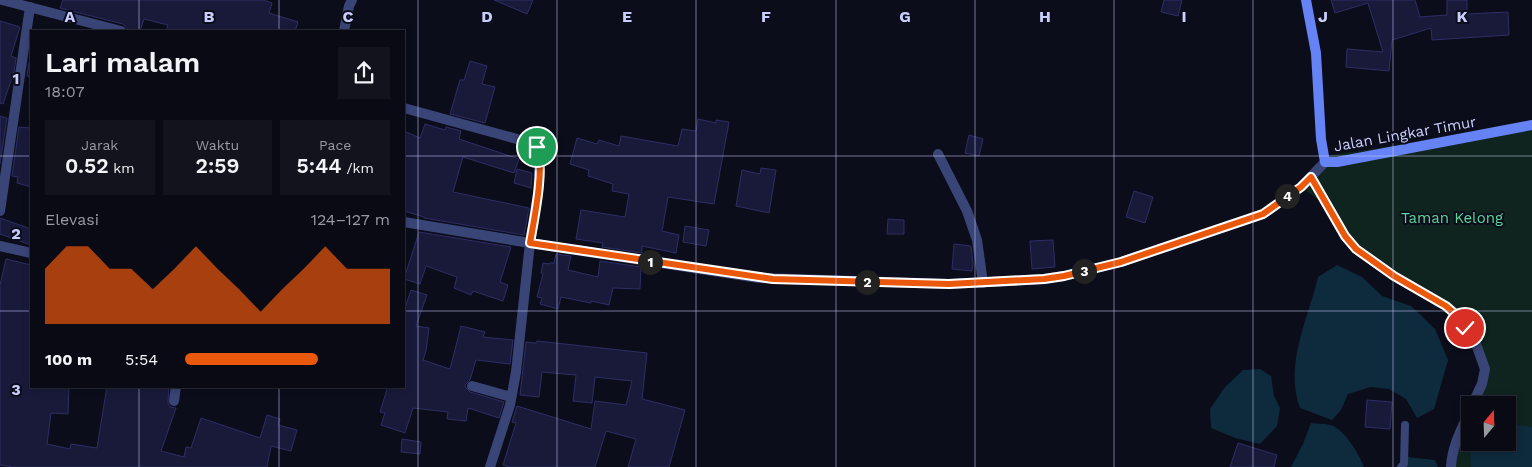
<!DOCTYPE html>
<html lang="id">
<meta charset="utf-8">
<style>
body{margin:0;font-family:"Work Sans",sans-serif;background:#12131d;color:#f1f3f6;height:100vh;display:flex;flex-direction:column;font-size:19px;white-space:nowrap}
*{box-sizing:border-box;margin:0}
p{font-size:16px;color:#999aa0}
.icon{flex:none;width:28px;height:28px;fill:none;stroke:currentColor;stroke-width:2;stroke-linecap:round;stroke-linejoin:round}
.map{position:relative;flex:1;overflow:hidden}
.panel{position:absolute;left:30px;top:30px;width:375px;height:358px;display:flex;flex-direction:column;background:#090a14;border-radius:0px;box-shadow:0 2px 8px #0003,0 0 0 1px #292b34}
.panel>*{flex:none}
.needle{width:32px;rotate:19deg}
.fabs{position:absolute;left:1461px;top:396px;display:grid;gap:10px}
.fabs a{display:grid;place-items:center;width:55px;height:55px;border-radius:0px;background:#090a14;box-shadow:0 2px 8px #0003,0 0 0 1px #292b34;font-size:25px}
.pin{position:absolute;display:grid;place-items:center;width:42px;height:42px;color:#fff;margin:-21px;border:2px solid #fff;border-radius:50%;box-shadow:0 1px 5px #0007}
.km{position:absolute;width:25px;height:25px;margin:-12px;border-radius:50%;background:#222;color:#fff;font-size:14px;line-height:25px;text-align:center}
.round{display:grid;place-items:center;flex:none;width:52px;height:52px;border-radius:0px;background:#12131d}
.headline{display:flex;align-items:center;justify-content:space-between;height:85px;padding:0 15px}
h1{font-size:28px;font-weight:600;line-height:38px}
.stats{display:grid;grid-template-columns:repeat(3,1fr);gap:8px;height:85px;padding:5px 15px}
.stats div{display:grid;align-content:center;border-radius:0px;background:#12131d;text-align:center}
.stats b{font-size:21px;font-weight:600}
.stats small{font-size:14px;font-weight:400}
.stats p{font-size:14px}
.chart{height:140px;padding:10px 15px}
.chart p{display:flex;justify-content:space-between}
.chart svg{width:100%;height:90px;margin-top:5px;fill:#ea580c;opacity:.7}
ul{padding:0 15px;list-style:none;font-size:16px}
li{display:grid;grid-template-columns:80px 60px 1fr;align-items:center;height:38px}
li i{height:12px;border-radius:6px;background:#ea580c}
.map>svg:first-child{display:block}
.green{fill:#0f241f}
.water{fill:#0e2a3d}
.building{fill:#191a3a;stroke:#2d2e65}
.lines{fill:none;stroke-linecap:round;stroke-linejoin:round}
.service{stroke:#3a4577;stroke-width:8}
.minor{stroke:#3a4577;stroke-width:10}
.secondary{stroke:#6683f5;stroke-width:10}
.route-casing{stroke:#fff;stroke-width:10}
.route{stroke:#ea580c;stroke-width:6}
.grid{fill:none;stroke:#c9cefc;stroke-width:1;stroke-opacity:0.55}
.labels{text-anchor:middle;stroke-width:4;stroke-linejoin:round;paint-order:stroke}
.street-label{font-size:15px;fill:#c9cefc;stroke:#0c0d1b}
.park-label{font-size:15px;fill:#5bd59b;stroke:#0c0d1b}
.grid-label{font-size:16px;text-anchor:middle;font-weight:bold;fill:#c9cefc;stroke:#0c0d1b;stroke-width:4;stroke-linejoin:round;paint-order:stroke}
</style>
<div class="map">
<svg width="1532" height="467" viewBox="0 0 1532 467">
<rect width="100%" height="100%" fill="#0c0d1b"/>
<!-- green -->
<polygon class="green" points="1532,125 1532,467 1452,467 1470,408 1470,442 1508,442 1508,405 1471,405 1485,369 1465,328 1446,306 1345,236 1328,207 1301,187 1324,156 1520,128"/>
<!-- water -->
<g class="water">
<path d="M1337,265l25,12 20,19 29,10 24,23 13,31 -14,49 -17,9 -11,-19 -17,-10 -18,-2 -23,7 -7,16 -9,10 -32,-12c-16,-44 8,-88 18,-131z"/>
<polygon points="1260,369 1271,376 1274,396 1280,408 1277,426 1260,444 1235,438 1211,428 1210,409 1225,387 1243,370"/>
<polygon points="1508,419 1517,425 1532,427 1532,467 1471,467 1470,450 1472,443 1508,442"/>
<path d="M1311,423c6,1 13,0 19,2 14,3 29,29 34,42h-73l12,-23z"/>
<polygon points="1406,457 1435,460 1438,467 1407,467"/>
</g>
<!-- building -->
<g class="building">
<polygon points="63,0 263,0 272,3 269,13 298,22 295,31 166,31 168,25 144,19 140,31 129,31 123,24 60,8"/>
<polygon points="494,0 533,0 527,14"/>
<polygon points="1164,0 1182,0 1178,16 1161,12"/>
<polygon points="1331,0 1415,0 1420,17 1447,15 1447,0 1467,0 1467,14 1508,12 1509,35 1432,40 1431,28 1392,40 1389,71 1346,67 1347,49 1383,52 1368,3 1335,13"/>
<polygon points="0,21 20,27 11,56 16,58 14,72 3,104 0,103"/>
<polygon points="470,61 487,66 482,84 495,87 485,123 450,114 460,80 464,80"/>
<polygon points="29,62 31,63 31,78 27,76"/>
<polygon points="0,116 7,118 0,164"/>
<polygon points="698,119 716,123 716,120 729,122 714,204 668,197 662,231 679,235 676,253 642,246 642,253 602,247 603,243 576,239 581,210 625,217 629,194 612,191 613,184 588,176 589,170 570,164 577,138 597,144 599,140 619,146 621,136 678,146 682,129 696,131"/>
<polygon points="425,124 445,130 446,127 461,131 459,139 519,159 514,173 463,157 453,192 529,208 524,235 424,218 424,217 404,211 404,131 420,138"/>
<polygon points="19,127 31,128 31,187 17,183 18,177 12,176"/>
<polygon points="969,135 983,139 979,156 965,153"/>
<polygon points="761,168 776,170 769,213 736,206 742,170 760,174"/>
<polygon points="517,169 532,173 531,188 514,183"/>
<polygon points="1134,191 1153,197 1145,223 1126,217"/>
<polygon points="0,218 31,229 31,245 0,234"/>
<polygon points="888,219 904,220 904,234 887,234"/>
<polygon points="685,226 709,230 706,246 683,242"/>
<polygon points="419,232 511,247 500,282 508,285 503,301 473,291 471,295 454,288 457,277 426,266 420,284 404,279"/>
<polygon points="1053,240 1055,267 1032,269 1030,241"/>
<polygon points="954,244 971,246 973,263 972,271 952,269"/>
<polygon points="556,254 571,256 568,270 598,277 600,261 641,267 640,289 613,288 609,305 591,301 591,303 561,297 558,309 540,304 542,298 537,297 543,274 541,273 543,263 550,264 550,263 554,263"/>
<polygon points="6,259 31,265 31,386 69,386 68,414 51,413 47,444 70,449 71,444 97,448 107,386 169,386 168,403 170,407 176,408 161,451 184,457 186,447 191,448 201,418 260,438 267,415 280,419 278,425 297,430 291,451 271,446 267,467 14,467 0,465 0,285"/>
<polygon points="411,290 427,295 416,326 429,328 426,351 423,360 450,369 461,326 485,332 483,337 513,340 510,364 476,360 470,380 465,385 466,388 470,392 504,402 499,418 468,408 466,421 447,419 448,412 413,408 405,433 381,425 385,413 380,412 388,386 404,386 404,311"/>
<polygon points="537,341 647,353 642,399 685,410 669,467 628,467 636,439 606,431 595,467 510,467 503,465 516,423 512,422 517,406 591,429 595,401 626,405 632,381 595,377 592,403 573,401 576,375 542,372 539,397 520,395 526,342 536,343"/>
<polygon points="1367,400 1392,402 1390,429 1365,427"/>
<polygon points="402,439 421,442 420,454 401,452"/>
<polygon points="1238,443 1277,455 1274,467 1230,467"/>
</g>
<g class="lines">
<!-- service -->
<polyline class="service" points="1401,467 1404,464 1405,425"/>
<!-- minor -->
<g class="minor">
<polyline points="2,0 121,31"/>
<polyline points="344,31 349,6 352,0"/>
<polyline points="404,108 528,142 537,147 540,156 538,194 530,243 516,372 510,405 490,467"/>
<polyline points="938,154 967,211 977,240 983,283"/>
<polyline points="1311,177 1345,236 1356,249 1394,276 1446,306 1455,314 1476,344 1485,369 1482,384 1472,405"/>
<polyline points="0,211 30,7"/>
<polyline points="404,222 530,243 759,278 949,284 1045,279 1064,276 1121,262 1263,214 1301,187 1325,162"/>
<polyline points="0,246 31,253"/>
<polyline points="472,386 511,397"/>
<polyline points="174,401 176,386"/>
<path d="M1451,467c1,-21 11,-39 19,-57"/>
</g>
<!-- secondary -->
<polyline class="secondary" points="1306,0 1316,53 1321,139 1325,162 1337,162 1532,125"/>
</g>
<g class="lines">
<defs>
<path id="route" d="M537,147c8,22 -3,72 -7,96l243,36 176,5 95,-5 20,-3 57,-14 142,-48 38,-27 10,-10 34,59 11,13 38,27 52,30 9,8 10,14"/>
</defs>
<!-- route casing -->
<use href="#route" class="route-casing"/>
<!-- route -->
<use href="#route" class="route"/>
</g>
<!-- grid -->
<path class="grid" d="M139,0v31M279,0v31M418,0v467M557,0v467M696,0v467M836,0v467M975,0v467M1114,0v467M1253,0v467M1393,0v467M0,156h31M404,156h1128M0,311h31M404,311h1128M139,386v81M279,386v81"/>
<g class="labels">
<!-- street labels -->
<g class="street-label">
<text transform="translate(1405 134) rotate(-10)" y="5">Jalan Lingkar Timur</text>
</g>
<!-- park labels -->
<g class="park-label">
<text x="1452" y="223">Taman Kelong</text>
</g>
</g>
<g class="grid-label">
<text x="70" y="22">A</text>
<text x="209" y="22">B</text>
<text x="348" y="22">C</text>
<text x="487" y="22">D</text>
<text x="627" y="22">E</text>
<text x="766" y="22">F</text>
<text x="905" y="22">G</text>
<text x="1045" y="22">H</text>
<text x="1184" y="22">I</text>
<text x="1323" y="22">J</text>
<text x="1462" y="22">K</text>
<text x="16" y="84">1</text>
<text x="16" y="239">2</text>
<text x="16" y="395">3</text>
</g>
</svg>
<div class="fabs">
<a><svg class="needle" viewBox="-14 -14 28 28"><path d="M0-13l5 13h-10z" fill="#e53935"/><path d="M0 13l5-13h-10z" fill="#999aa0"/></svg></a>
</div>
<div class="pin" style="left:537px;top:147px;background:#1e9e55"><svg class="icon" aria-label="arrive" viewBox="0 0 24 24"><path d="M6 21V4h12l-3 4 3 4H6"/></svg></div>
<div class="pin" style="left:1465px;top:328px;background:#d93025"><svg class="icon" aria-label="check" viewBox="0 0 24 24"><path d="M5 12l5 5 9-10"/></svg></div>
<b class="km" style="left:650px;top:262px">1</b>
<b class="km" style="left:867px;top:282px">2</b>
<b class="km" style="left:1084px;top:271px">3</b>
<b class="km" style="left:1287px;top:196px">4</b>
<section class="panel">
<div class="headline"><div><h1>Lari malam</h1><p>18:07</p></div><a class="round"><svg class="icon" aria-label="share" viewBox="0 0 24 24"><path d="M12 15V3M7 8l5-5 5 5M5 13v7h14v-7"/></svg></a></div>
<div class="stats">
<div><p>Jarak</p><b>0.52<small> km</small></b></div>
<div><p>Waktu</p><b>2:59</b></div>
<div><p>Pace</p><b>5:44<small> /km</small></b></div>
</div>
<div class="chart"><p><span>Elevasi</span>124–127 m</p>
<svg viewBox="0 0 160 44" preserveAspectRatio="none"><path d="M0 44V17L10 6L20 6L30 17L40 17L50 27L60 17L70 6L80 17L90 27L100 38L110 27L120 17L130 6L140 17L150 17L160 17V44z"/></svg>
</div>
<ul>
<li><b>100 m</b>5:54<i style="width:65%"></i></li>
</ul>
</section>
</div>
